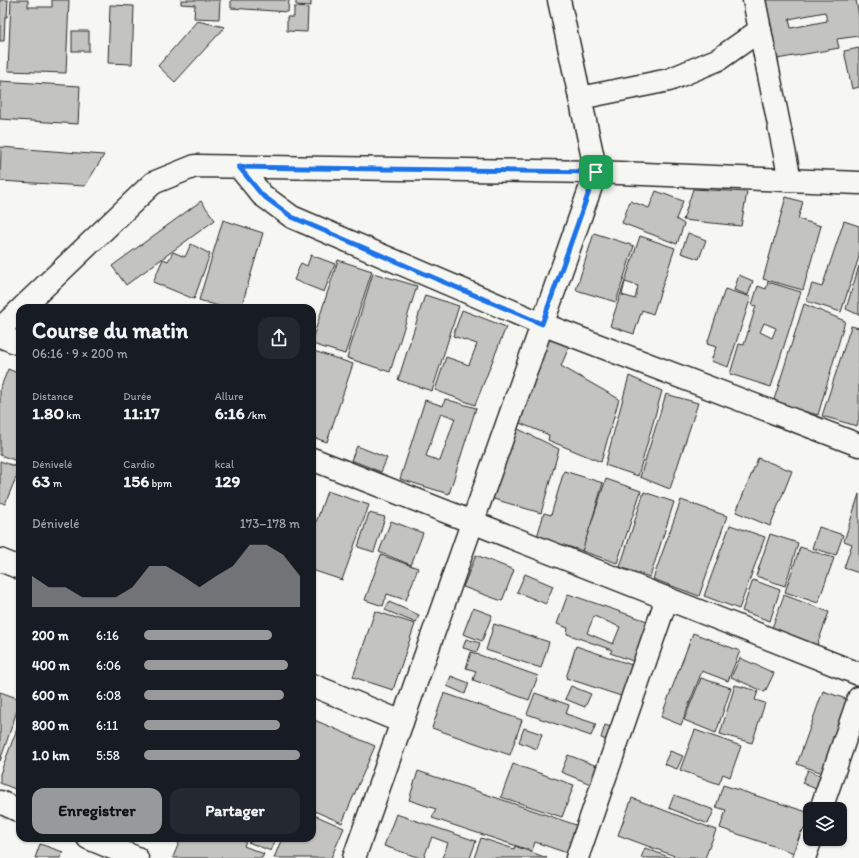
<!DOCTYPE html>
<html lang="fr">
<meta charset="utf-8">
<style>
body{margin:0;font-family:Itim,sans-serif;background:#242831;color:#f1f3f6;height:100vh;display:flex;flex-direction:column;font-size:15px;white-space:nowrap}
*{box-sizing:border-box;margin:0}
p{font-size:13px;color:#9ea1a6}
.icon{flex:none;width:22px;height:22px;fill:none;stroke:currentColor;stroke-width:2;stroke-linecap:round;stroke-linejoin:round}
.map{position:relative;flex:1;overflow:hidden}
.panel{position:absolute;left:16px;top:304px;width:300px;height:538px;display:flex;flex-direction:column;background:#171b24;border-radius:12px;box-shadow:0 1px 3px #0004}
.panel>*{flex:none}
.controls{position:absolute;left:803px;top:802px;display:grid;gap:8px}
.controls a{display:grid;place-items:center;width:44px;height:44px;border-radius:8px;background:#171b24;box-shadow:0 1px 3px #0004;font-size:20px}
.pin{position:absolute;display:grid;place-items:center;width:34px;height:34px;color:#fff;margin:-17px;border-radius:8px;box-shadow:0 2px 6px #0006}
.round{display:grid;place-items:center;flex:none;width:42px;height:42px;border-radius:12px;background:#242831}
.summary{display:flex;align-items:center;justify-content:space-between;height:68px;padding:0 16px}
h1{font-size:22px;font-weight:800;line-height:30px}
.figures{display:grid;grid-template-columns:repeat(3,1fr);gap:6px;height:68px;padding:4px 16px}
.figures div{display:grid;align-content:center}
.figures b{font-size:17px;font-weight:800}
.figures small{font-size:11px;font-weight:400}
.figures p{font-size:11px}
.chart{height:112px;padding:8px 16px}
.chart p{display:flex;justify-content:space-between}
.chart svg{width:100%;height:72px;margin-top:4px;fill:#98999b;opacity:.7}
.button{display:flex;gap:8px;margin-top:auto;padding:8px 16px}
.button a{flex:1;height:46px;border-radius:12px;background:#98999b;color:#111;font-size:16px;font-weight:800;line-height:46px;text-align:center}
.button a+a{background:#242831;color:#f1f3f6}
ul{padding:0 16px;list-style:none;font-size:13px}
li{display:grid;grid-template-columns:64px 48px 1fr;align-items:center;height:30px}
li i{height:10px;border-radius:5px;background:#98999b}
.map>svg:first-child{display:block}
.building{fill:#c3c3c0;stroke:#2b2b2b;fill-rule:evenodd}
.lines{fill:none;stroke-linecap:round;stroke-linejoin:round}
.minor-casing{stroke:#2b2b2b;stroke-width:25}
.minor{stroke:#f6f6f2;stroke-width:22}
.route-casing{stroke:#fff;stroke-width:8}
.route{stroke:#1a73e8;stroke-width:5}
</style>
<div class="map">
<svg width="859" height="858" viewBox="0 0 859 858">
<rect width="100%" height="100%" fill="#f6f6f2"/>
<filter id="ink" filterUnits="userSpaceOnUse"><feTurbulence type="fractalNoise" baseFrequency=".025" numOctaves="2"/><feDisplacementMap in="SourceGraphic" scale="8" xChannelSelector="R" yChannelSelector="G"/><feConvolveMatrix kernelMatrix="1 2 1 2 8 2 1 2 1" color-interpolation-filters="sRGB"/></filter>
<g filter="url(#ink)">
<!-- building -->
<g class="building">
<polygon points="0,0 8,0 7,17 5,17 4,41 0,41"/>
<polygon points="11,0 28,0 28,7 52,7 52,0 69,0 66,73 8,71"/>
<polygon points="181,0 220,0 219,19 194,18 195,5 181,4"/>
<polygon points="231,0 289,0 288,12 231,8"/>
<polygon points="296,0 311,0 311,6 296,5"/>
<path d="M766,0h90l3,17v19l-22,3 2,9 -62,11zM825,12l2,9 -36,7 -2,-9z"/>
<polygon points="110,5 134,6 132,64 108,63"/>
<polygon points="294,7 308,8 307,32 287,31 287,17 294,17"/>
<polygon points="197,21 225,27 175,82 158,66"/>
<rect x="72" y="31" width="17" height="20"/>
<polygon points="859,48 859,87 852,89 844,51"/>
<polygon points="0,81 80,86 78,124 0,119"/>
<polygon points="1,147 104,155 85,186 0,181"/>
<polygon points="693,189 747,192 741,226 683,220"/>
<polygon points="656,191 683,201 676,219 684,224 677,244 622,223 630,201 649,208"/>
<polygon points="786,197 803,202 798,219 821,226 803,290 763,279"/>
<polygon points="201,201 215,220 126,285 112,266"/>
<polygon points="223,220 263,233 241,308 225,308 199,300"/>
<polygon points="844,221 859,226 859,257 841,312 806,301 812,284 822,287"/>
<polygon points="594,233 634,246 616,302 576,290"/>
<polygon points="688,233 706,240 699,259 681,253"/>
<path d="M640,236l35,12 -22,66 -11,-4 -8,24 -24,-8zM625,282l13,4 -3,13 -13,-4z"/>
<polygon points="191,244 210,254 194,299 153,282 163,259 168,261 173,252 185,257"/>
<polygon points="311,255 335,264 324,292 294,280 301,263 307,266"/>
<polygon points="338,260 372,271 345,354 312,344 312,340"/>
<polygon points="859,266 859,315 846,309"/>
<polygon points="373,273 417,286 390,372 347,358"/>
<polygon points="739,275 753,281 748,295 734,290"/>
<path d="M768,282l33,10 -30,95 -41,-13 9,-30 5,1 12,-39 -4,-1 6,-19 8,3zM764,323l12,5 -4,10 -12,-6z"/>
<polygon points="725,289 751,297 728,367 711,361 716,347 707,344"/>
<polygon points="425,295 459,306 432,391 398,380"/>
<polygon points="804,304 845,321 818,415 773,403"/>
<polygon points="462,310 506,327 475,405 435,390 446,357 469,365 477,344 453,336"/>
<polygon points="851,326 859,328 859,419 857,426 822,416"/>
<polygon points="543,336 569,347 561,366 619,399 601,462 548,440 549,435 517,422 540,368 531,365"/>
<polygon points="314,351 353,364 327,442 312,437 312,356"/>
<polygon points="8,369 20,374 20,462 0,455 0,389"/>
<polygon points="629,376 662,391 638,476 605,465"/>
<polygon points="666,394 698,403 670,489 640,477"/>
<path d="M445,399l31,9 -27,86 -49,-15 25,-79 18,6zM441,413l14,5 -15,43 -14,-5z"/>
<polygon points="508,424 559,449 541,513 487,497"/>
<polygon points="357,446 387,458 381,472 351,460"/>
<polygon points="758,458 792,471 770,526 736,512"/>
<polygon points="0,461 20,468 5,504 0,502"/>
<polygon points="564,471 603,483 583,551 537,537 544,513 551,515"/>
<polygon points="606,479 641,491 617,563 582,551"/>
<polygon points="327,491 369,505 342,580 312,570 312,534"/>
<polygon points="644,492 674,502 650,577 620,567"/>
<polygon points="859,494 859,573 844,568 852,544 844,541"/>
<polygon points="681,500 727,516 699,596 653,579"/>
<polygon points="369,513 385,517 374,552 358,547"/>
<polygon points="391,521 423,533 411,565 379,552"/>
<polygon points="730,525 765,537 739,609 704,596"/>
<polygon points="819,527 843,535 836,555 812,548"/>
<polygon points="770,534 798,543 785,586 756,576"/>
<polygon points="800,547 834,558 818,603 785,592"/>
<polygon points="381,555 418,568 406,600 387,594 383,606 365,600"/>
<polygon points="476,555 514,570 502,601 463,587"/>
<polygon points="525,574 553,586 546,604 517,592"/>
<polygon points="753,580 780,590 770,621 742,611"/>
<path d="M568,594l88,30 -20,38 -26,-9 2,-3 -45,-16 1,-6 -11,-4zM594,616l26,11 -7,17 -26,-11z"/>
<polygon points="784,595 829,612 817,645 772,628"/>
<polygon points="389,602 419,615 416,623 385,610"/>
<polygon points="473,608 492,615 482,641 463,634"/>
<polygon points="375,611 415,624 393,690 353,677"/>
<polygon points="494,624 549,642 541,668 486,650"/>
<polygon points="693,633 740,651 728,681 702,671 681,725 661,717"/>
<polygon points="466,639 480,643 477,652 463,648"/>
<polygon points="576,646 635,666 624,697 566,678"/>
<polygon points="471,652 538,676 529,700 473,680 476,671 466,668"/>
<polygon points="740,658 774,673 765,692 731,677"/>
<polygon points="451,676 469,683 465,694 447,686"/>
<polygon points="701,678 731,688 716,733 684,720"/>
<polygon points="735,685 758,691 755,700 765,703 752,743 720,734"/>
<polygon points="571,686 591,694 585,707 565,699"/>
<polygon points="823,691 852,701 826,774 797,764"/>
<polygon points="0,692 20,699 20,702 0,761"/>
<polygon points="444,693 522,720 510,755 432,728"/>
<polygon points="535,693 569,705 566,714 596,724 591,736 527,714"/>
<polygon points="312,719 375,746 342,823 312,810"/>
<polygon points="20,721 20,791 0,783 0,774"/>
<polygon points="605,725 616,729 612,742 601,738"/>
<polygon points="524,728 542,734 537,749 519,742"/>
<polygon points="695,730 741,746 730,777 723,774 719,784 680,770"/>
<polygon points="670,751 683,756 677,769 664,764"/>
<polygon points="568,755 605,769 598,787 561,772"/>
<polygon points="513,764 574,785 562,817 501,797"/>
<polygon points="808,770 829,779 823,792 802,783"/>
<polygon points="418,771 576,825 567,853 535,842 532,851 432,818 436,809 409,800"/>
<polygon points="723,785 810,813 810,826 800,855 720,828 726,810 716,807"/>
<polygon points="674,795 714,810 708,824 669,808"/>
<polygon points="632,798 716,830 705,858 680,858 618,835"/>
<polygon points="312,814 344,828 331,858 274,858 282,838 312,838"/>
<polygon points="396,814 476,841 470,858 442,858 448,843 432,837 424,857 427,858 420,858 384,846"/>
<polygon points="181,838 247,838 244,846 264,854 262,858 175,858 173,857"/>
<polygon points="250,838 276,838 271,851 248,842"/>
<polygon points="481,838 514,849 515,846 547,858 474,858"/>
<polygon points="40,844 63,852 60,858 35,858"/>
<polygon points="645,848 671,858 641,858"/>
</g>
<g class="lines">
<defs>
<g id="minor">
<polyline points="754,0 790,180"/>
<polyline points="580,98 669,80 719,59 760,30"/>
<polyline points="239,167 262,195 292,217 542,324 859,445"/>
<polyline points="22,308 153,183 195,166 596,172 859,183"/>
<polyline points="0,329 20,310"/>
<polyline points="0,336 20,344"/>
<polyline points="312,459 859,674"/>
<polyline points="0,560 20,568"/>
<polyline points="312,685 402,722"/>
<polyline points="0,802 20,811"/>
<polyline points="821,809 859,698"/>
<polyline points="88,838 137,858"/>
<polyline points="354,858 596,172 559,0"/>
<polyline points="577,858 667,598"/>
<polyline points="804,858 811,839"/>
</g>
</defs>
<!-- minor casing -->
<use href="#minor" class="minor-casing"/>
<!-- minor -->
<use href="#minor" class="minor"/>
</g>
</g>
<g class="lines" filter="url(#ink)">
<defs>
<polygon id="route" points="239,167 596,172 542,324 292,217 262,195"/>
</defs>
<!-- route casing -->
<use href="#route" class="route-casing"/>
<!-- route -->
<use href="#route" class="route"/>
</g>
</svg>
<div class="controls">
<a><svg class="icon" aria-label="layers" viewBox="0 0 24 24"><path d="M12 4l9 5-9 5-9-5zM3 14l9 5 9-5"/></svg></a>
</div>
<div class="pin" style="left:596px;top:172px;background:#1e9e55"><svg class="icon" aria-label="arrive" viewBox="0 0 24 24"><path d="M6 21V4h12l-3 4 3 4H6"/></svg></div>
<section class="panel">
<div class="summary"><div><h1>Course du matin</h1><p>06:16 · 9 × 200 m</p></div><a class="round"><svg class="icon" aria-label="share" viewBox="0 0 24 24"><path d="M12 15V3M7 8l5-5 5 5M5 13v7h14v-7"/></svg></a></div>
<div class="figures">
<div><p>Distance</p><b>1.80<small> km</small></b></div>
<div><p>Durée</p><b>11:17</b></div>
<div><p>Allure</p><b>6:16<small> /km</small></b></div>
</div>
<div class="figures">
<div><p>Dénivelé</p><b>63<small> m</small></b></div>
<div><p>Cardio</p><b>156<small> bpm</small></b></div>
<div><p>kcal</p><b>129</b></div>
</div>
<div class="chart"><p><span>Dénivelé</span>173–178 m</p>
<svg viewBox="0 0 160 44" preserveAspectRatio="none"><path d="M0 44V25L10 32L20 32L30 38L40 38L50 38L60 32L70 19L80 19L90 25L100 32L110 25L120 19L130 6L140 6L150 12L160 25V44z"/></svg>
</div>
<ul>
<li><b>200 m</b>6:16<i style="width:82%"></i></li>
<li><b>400 m</b>6:06<i style="width:92%"></i></li>
<li><b>600 m</b>6:08<i style="width:90%"></i></li>
<li><b>800 m</b>6:11<i style="width:87%"></i></li>
<li><b>1.0 km</b>5:58<i style="width:100%"></i></li>
</ul>
<div class="button"><a>Enregistrer</a><a>Partager</a></div>
</section>
</div>
